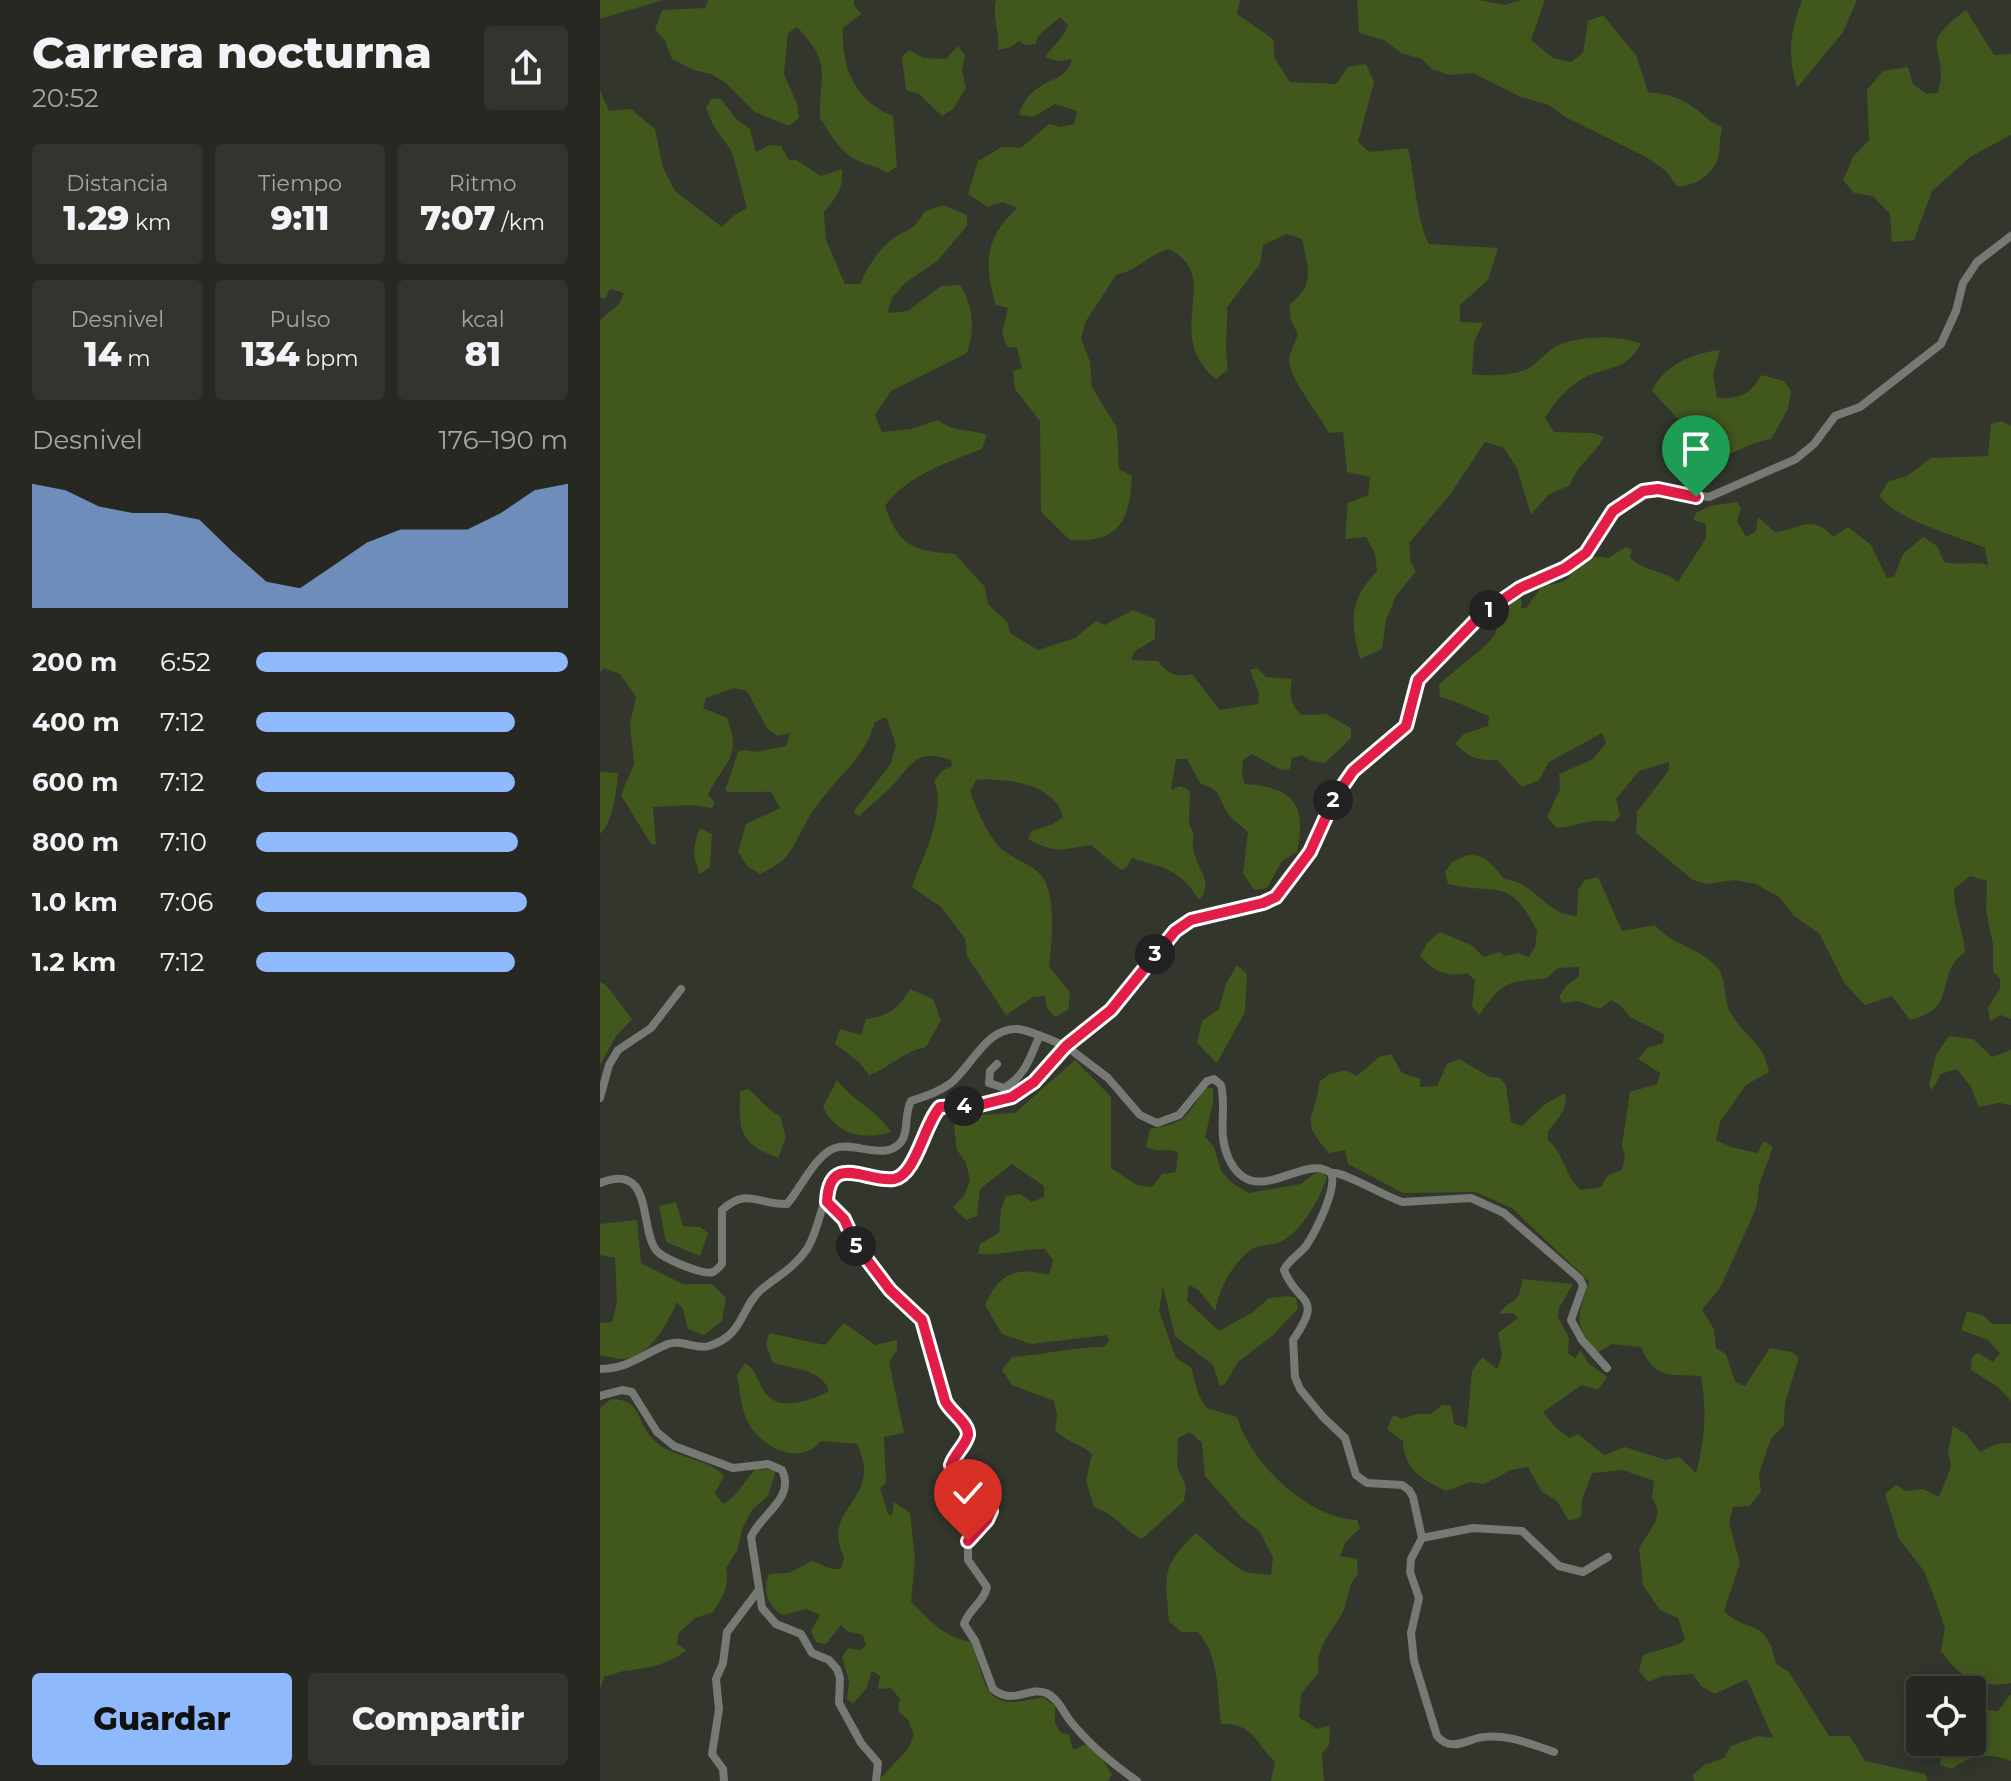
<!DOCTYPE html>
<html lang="es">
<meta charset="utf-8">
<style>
body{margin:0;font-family:Montserrat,sans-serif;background:#32342e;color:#f1f3f6;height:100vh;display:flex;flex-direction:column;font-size:30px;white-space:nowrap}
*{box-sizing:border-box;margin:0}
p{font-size:26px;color:#a4a6a5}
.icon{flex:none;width:44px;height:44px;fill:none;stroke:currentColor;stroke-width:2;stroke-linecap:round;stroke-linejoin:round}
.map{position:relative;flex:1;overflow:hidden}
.panel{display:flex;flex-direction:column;background:#262821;width:600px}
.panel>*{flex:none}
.buttons{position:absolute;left:1306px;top:1676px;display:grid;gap:16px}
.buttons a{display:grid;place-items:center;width:80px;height:80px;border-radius:8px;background:#262821;box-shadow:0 4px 20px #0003,0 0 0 2px #42443f;font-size:40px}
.pin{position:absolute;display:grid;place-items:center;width:68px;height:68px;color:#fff;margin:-82px -34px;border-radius:50% 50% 50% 0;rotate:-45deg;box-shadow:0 0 8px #0007}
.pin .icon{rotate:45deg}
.km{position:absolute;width:40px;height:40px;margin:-20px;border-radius:50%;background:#222;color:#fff;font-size:22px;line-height:40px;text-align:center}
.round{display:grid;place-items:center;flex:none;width:84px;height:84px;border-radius:8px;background:#32342e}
.overview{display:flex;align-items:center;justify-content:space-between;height:136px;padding:0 32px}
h1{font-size:44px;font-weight:800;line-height:60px}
.figures{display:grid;grid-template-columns:repeat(3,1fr);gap:12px;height:136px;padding:8px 32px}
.figures div{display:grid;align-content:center;border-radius:8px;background:#32342e;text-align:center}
.figures b{font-size:34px;font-weight:800}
.figures small{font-size:22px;font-weight:400}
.figures p{font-size:22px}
.chart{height:224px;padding:16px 32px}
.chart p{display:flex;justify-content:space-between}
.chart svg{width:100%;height:144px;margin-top:8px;fill:#8eb9fc;opacity:.7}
.button{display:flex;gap:16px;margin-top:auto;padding:16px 32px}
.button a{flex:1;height:92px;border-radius:8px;background:#8eb9fc;color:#111;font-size:32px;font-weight:800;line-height:92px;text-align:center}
.button a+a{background:#32342e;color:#f1f3f6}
ul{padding:0 32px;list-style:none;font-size:26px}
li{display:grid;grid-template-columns:128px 96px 1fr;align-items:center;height:60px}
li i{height:20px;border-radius:10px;background:#8eb9fc}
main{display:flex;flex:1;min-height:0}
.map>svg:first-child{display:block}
.green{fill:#42571c}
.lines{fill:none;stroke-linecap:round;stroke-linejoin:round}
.minor{stroke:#767974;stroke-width:8}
.route-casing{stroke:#fff;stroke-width:16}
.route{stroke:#e11d48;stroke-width:10}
</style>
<main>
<section class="panel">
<div class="overview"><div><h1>Carrera nocturna</h1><p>20:52</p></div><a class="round"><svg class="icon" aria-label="share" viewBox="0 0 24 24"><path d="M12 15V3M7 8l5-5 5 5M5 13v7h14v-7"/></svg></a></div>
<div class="figures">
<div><p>Distancia</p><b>1.29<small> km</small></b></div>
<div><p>Tiempo</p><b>9:11</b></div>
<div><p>Ritmo</p><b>7:07<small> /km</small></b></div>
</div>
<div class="figures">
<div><p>Desnivel</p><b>14<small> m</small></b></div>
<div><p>Pulso</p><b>134<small> bpm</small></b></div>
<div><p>kcal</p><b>81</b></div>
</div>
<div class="chart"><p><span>Desnivel</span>176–190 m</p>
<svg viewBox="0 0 160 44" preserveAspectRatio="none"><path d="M0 44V6L10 8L20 13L30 15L40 15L50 17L60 27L70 36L80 38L90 31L100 24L110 20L120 20L130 20L140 15L150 8L160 6V44z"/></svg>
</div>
<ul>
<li><b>200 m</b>6:52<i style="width:100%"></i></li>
<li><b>400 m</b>7:12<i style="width:83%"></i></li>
<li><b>600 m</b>7:12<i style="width:83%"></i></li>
<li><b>800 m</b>7:10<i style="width:84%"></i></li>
<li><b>1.0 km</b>7:06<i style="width:87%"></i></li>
<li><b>1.2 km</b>7:12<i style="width:83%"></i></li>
</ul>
<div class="button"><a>Guardar</a><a>Compartir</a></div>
</section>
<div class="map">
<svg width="1411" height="1781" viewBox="0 0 1411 1781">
<rect width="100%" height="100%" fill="#32362c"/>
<!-- green -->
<g class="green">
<polygon points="0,0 63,0 0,19"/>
<path d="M108,0h146v5l7,9 -18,14c-2,40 12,73 50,88l4,50 -10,7c-13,-9 -28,-9 -40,-19 -11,-8 -19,-25 -27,-36 -1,-46 13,-53 -23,-91l-9,6 -4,41 13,30 2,14 -10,8 -34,-14 -29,-29 -15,-9 -17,-4 -22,-11 -7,-18 -10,-11 7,-20 43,-2z"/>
<path d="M396,0h244l-3,14 36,25 2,20 15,23 46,2 12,-17 18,-3 8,18 -16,60 11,10 39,-4c7,30 8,70 21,96l69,4 -10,32 -28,25v17l23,1 -9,19 -2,32c16,2 34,2 50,-3 13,-3 22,-19 35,-25 18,-10 65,-12 84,-2 -16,28 -32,21 -57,34 -18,10 -29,24 -39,40l9,14 39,1 11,4c-12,21 -26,26 -34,48l-22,10 -17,20 -14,-47 -13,-20 -19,-6 -36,54 -40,47 2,20 5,8 -20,25 -10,24 -4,29 -22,10c-10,-39 -11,-58 17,-88l-2,-17 -9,-17 -21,2 3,-36 20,-8 2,-18 -23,-5 -4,-40 -14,1c-9,-17 -41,-57 -40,-73 1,-8 6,-18 9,-25l-7,-15 -2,-15c27,-21 19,-36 13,-66l-15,-5 -24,11 -3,19 -33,43c1,21 -3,41 1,63l-12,9c-56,-46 9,-102 -47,-130 -24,7 -28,20 -53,26l-30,46 -5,17 9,24 2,25 25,41 2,41 13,7c-2,43 -12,68 -62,64l-29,-28 -1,-91 -25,-32 -2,-18 9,-3 -5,-20 -10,-1 -5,-14 6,-25 -12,-3c-13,-43 -11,-66 21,-97l-14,-6 -15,5 -20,-13 10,-33 24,-14 19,1 28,-24 11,3 14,-3 3,-13 -22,-7 -22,13 -14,-2c13,-41 46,-27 53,-56l-14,2 -13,-4c8,-12 19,-19 23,-32l-8,-8 -21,18 -4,9 -10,1 -6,-4 -8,6 -13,3c2,-18 -6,-32 -2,-50z"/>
<path d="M757,0h121l27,5 16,-5h24l-14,40 22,18 18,4 12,-9 5,-32 15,-6 33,40 12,37c19,2 32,5 48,17 10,7 14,14 26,18 -2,9 -2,18 -3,26 -1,18 -25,35 -42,33l-11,-15 -20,-14 -79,-39 -18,-13 -28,-8 -48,-24 -24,2 -17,-6 -10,-10 -21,-6 -17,-13 -25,-7z"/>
<path d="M1202,0h55l-14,32 -46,56c-10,-35 -7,-55 5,-88z"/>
<path d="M1366,10l28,45 17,-1v81l-41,22 -38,34 -18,49 -22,2 -2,-28 -17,-18 -19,-3 -11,-13 10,-23 16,-17 -2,-50 16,-19 25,-4 5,17 13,10 12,-1c13,-47 -25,-45 28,-83z"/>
<polygon points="358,46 365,55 362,71 366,88 353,109 342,116 319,94 306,90 302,57 309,50 324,58 346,59"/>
<path d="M0,90l9,21 22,-2 24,20 8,39 12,23 47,36 11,-11 14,-8 -15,-56 -19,-27 -7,-17 6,-10 9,1 16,21 13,9 6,23 14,-7 11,1 8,14h7l25,16 21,-7c2,20 -6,29 -18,43l2,28 19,44h15c8,-17 15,-30 30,-43 17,-14 21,-6 34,-29l19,-7 24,10v11l-30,35 -32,22 -13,15 -5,15 21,-2 33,-25 19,-1c14,22 15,44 7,68l-76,38 -16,24 7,17 29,-3 27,-9c17,13 28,8 49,15l-5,14c-34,13 -76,27 -97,57 14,41 29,45 70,48l30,33 3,17 19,18 4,12 27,16 37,-12 21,-17 9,4 28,-15 22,9v20l-20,12 -4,9 27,1c10,13 18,17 34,13l28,36 38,-6 1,-11 -9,-23 7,-2 9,9 26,2c-3,16 -2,25 10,36l24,-1 25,14v10l-26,25 -14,-2 -9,-6 -10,3 -2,11 -9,1 -29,-16 -9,6 -1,16 3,8c49,3 62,21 52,68l-15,9 -15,27 -13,2 -11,-17 5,-41c-6,-6 -19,-14 -23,-23 -9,-17 -3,-17 -25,-26l-13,-24h-11l-5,31 10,-4 9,5 -1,33 5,10c-8,28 25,46 5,66 -19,-31 -35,-32 -67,-42l-6,10 -5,2 -30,-25c-30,4 -33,10 -63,-6l4,-8 21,-7 10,-7c-8,-34 -58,-39 -87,-37l-6,12c8,19 18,46 34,59 12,9 27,13 37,24 16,19 11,67 8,91l21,26 -2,18 -13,7 -8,-9 -2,-12 -12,1 -27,18 -39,-59 -2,-17 -11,-15 -13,-17 -29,-20c11,-31 35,-75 22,-106l8,-10 10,-5 -1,-6c-38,-13 -40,8 -63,30 -9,9 -20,17 -29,26l-6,-4 37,-47 6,-20 -10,-28 -11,5c-10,36 -39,56 -60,86 -11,15 -19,37 -29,49 -8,8 -16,12 -26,17l-12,-7 -10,-15 8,-28 34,-16 -9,-16c-17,-1 -29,2 -46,-1l13,-39 6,-2 11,2 31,-6 4,-13 -12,3 -10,-6 -21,-39 -13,-3 -28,10 -3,10 24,10c16,41 -4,44 -19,77l7,8 -3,5 -21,-3 -38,2 3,37h-5l-30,-49 13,-31 -4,-40 6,-27 -16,-23 -16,-6 -4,4v-352l19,-16 5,-11 -14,-4 -5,10 -5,-2z"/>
<path d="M1120,350l-7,24 4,24c22,1 34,-3 44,-23l23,6 7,10 -3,18 -17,30c-33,6 -38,22 -75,17l-7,-12 1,-17 -11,-7 -27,-29c12,-26 41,-38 68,-41z"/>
<path d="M1402,421l9,5v593l-10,-4 -11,6 -2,-13 12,-20v-9l-7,-7v-28l-7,-33 1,-30 -17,-5 -16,13c0,23 9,41 11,63 -32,22 -4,56 -55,68l-18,-24 -27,9 -20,-21 -26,-51 -25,-17 -15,-19 -23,-13 -22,-4 -27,4 -14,-4 -57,-47 1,-21 32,-42v-8l-30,9 -23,28 4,17 -6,6c-20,-5 -36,4 -57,6l-10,-11 13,-28 -1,-15 34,-15 13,-16 -4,-10 -53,29 -10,18 -17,7 -25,-27c-20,1 -29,-3 -42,-17l9,-9 24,-8 1,-10c-17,-6 -31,-15 -49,-19l-1,-13 45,-37 11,-12 4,-18 20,-22 3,5 -1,8h5l20,-27 5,4c6,-2 14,-3 18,-8 15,-13 16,-24 39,-19l18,-11 6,3 -2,8c17,15 33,11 48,24l28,-44v-14l-13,-4 3,-7 14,-7 28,-4 3,7 -4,12 9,16 10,-6 2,-14 17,15c26,-3 37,-19 58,5l15,-10 23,18 16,33 7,-1 9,-23 20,-17 14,9 7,16c15,4 28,-1 44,3l-3,-17c-31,-14 -85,-26 -106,-52l10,-15 18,-5 24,-18 57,-2 3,-32z"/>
<path d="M0,772l18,1c-2,18 -4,48 -18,61z"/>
<path d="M100,828l12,6 -2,33 -10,7c-8,-17 -7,-29 0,-46z"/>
<path d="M868,855c18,-1 26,11 36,24 32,3 41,36 73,37l1,-26 7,-10 13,-3 24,54 33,-6c18,21 44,22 62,42 10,11 6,35 15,48 14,23 32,28 37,57l-23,13 -26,37 -4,18 15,7 26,6 7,-12 9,6 -14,38 -2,20 -11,26 -26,57 -18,22 12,19 2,19 10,6 9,28 10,4 25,-38 22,4 7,6 -14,45 -1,22 -13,14 -12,34 2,19 -12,14 -16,1 -4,16 11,40 -16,48c26,25 42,4 52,53l13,8 40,64h21l15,25 60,13 3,7h-233l-3,-5 12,-11 20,-7 7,-12 27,-10 15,2 -26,-59 -32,15 -14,-8 -8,-12 -31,2 -14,6 -9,-11 4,-16 36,-11 6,-5 -7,-21 -18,-8 -17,-25 -4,-37 16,-25 3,-13 -6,-13 2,-16 -31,-11 -31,3 -10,27 -1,17 -12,4 -12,-20 -15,-9 -14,-25 -17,3 -27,14 -14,-2 -24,9c-24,-12 -42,-21 -43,-50l-16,-12 6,-14 9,4 15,-5h14l11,-9 9,1 3,18 13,4 5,-57 10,-14 15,12 5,-14 -4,-22 20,-15 -5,-5 -14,1c12,-18 21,-8 23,-35l51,5 -14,24 -1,9 11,21 -1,15 7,5 6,-8 6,12 20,15 -9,13 -16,-5 -39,27 11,14 15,12 9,-4 26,21 21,-8 41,13 13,-3 17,16c9,-35 11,-62 5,-97 -32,-2 -46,4 -60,-29l-29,-3 -15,9c-25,-32 -19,-35 -8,-72l-77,-73 -37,-16 -72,1 -55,-29 -3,-14 -16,3c-32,-36 -13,-32 -10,-71l11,-8 15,-4 12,6 22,-19 12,-3 11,19 18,6v8l17,-1 10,-22 12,-5 31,18 10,1 6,7 5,37 11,4 23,-22 20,-11c4,16 -8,27 -17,38v9c16,14 17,36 33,50l20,-3 7,-12 14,-5 3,-13 -3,-12 8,-53 27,-8 3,-11 -22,-14 9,-11 16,-5 1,-9 -34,-17 -10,-12 -9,-5 -11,9 -22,-8 -15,2 -4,-6 7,-11 13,-10v-9l-21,1 -11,10c-42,5 -41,1 -68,37l-7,-9 3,-26 -8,-7c-21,5 -33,-2 -47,-17l8,-14 12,-10 31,13 13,12 15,-5 6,4 13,-3 11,4 6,-10 2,-16c-28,-56 -38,-35 -89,-47l-3,-12 7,-10z"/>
<polygon points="637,965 647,974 645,1012 617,1063 597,1043 602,1021 619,1009 626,984"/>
<polygon points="0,982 6,985 32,1019 16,1036 0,1065"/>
<path d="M310,989l23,10 8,21 -15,27c-22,4 -37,21 -57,28l-10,-13 -24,-18 5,-15 21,6 5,-16c23,-3 33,-11 44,-30z"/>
<polygon points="1349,1036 1373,1039 1392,1057 1411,1050 1411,1105 1399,1103 1379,1107 1371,1087 1357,1069 1341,1074 1332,1090 1329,1085 1336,1055"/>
<path d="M475,1060l36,37v71l26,17 15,2 10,-13 14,-2 2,-20c-13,-4 -18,1 -32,-5l4,-18c36,-6 36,-11 55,-41h8v15l-8,34 9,10 7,24 11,12 17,10 52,-9 13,-10 8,-2 5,5c-6,20 -26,55 -45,64 -9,5 -22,3 -30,8 -20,14 -32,39 -37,62l-16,-21 -10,-5 -2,16 32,30 34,-19 16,-14 18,-2 9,2 2,11 -26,27 -34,26 -13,22 -5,2 -7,-21 -38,-29 -12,-49 -4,24 17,47 15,9 8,29 8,12 30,9c13,45 71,102 120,103l3,8 -15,15 -5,13 17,3 1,15c-10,11 -9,21 -14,35 -9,22 -30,36 -25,63l-18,22 -2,23 18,12 13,-4 -1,20 -7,9 2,27h-53l4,-19c-20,-19 -21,-39 -54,-38 -4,-32 -1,-67 -23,-92h-17l-12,-11c-4,-46 -8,-55 27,-88 7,7 40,35 48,38 7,3 19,3 27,4l2,-17 -13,-26 -19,-15 -36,-41 -3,-33 -12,-11 -12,6 -1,28 9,21 -2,14 -42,38c-20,-10 -25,-24 -48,-32l-8,-26 6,-27c-12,-11 -26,-12 -37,-24l2,-15 -3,-14 -42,-16 -10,-15 10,-13c31,-2 60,-10 92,-10l5,-6 -2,-6 -76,9 -29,-10 -17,-29c14,-31 31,-39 64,-30l4,-14 -8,-12c-23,-1 -43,7 -67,5l2,-10 19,-11 2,-24 5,-13 14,-2 12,8 12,-5v-11l-32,-22 -32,25 -3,27 -11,4 -13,-13 11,-11 6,-16 -4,-17 -9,-13 -3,-24 9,-10 52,-3z"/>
<path d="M237,1080c16,21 40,30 54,52 -29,9 -55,2 -68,-25z"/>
<path d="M148,1089c12,9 18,21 32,27l6,22 -8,20c-39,-15 -39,-27 -38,-66z"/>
<polygon points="76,1202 83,1226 100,1227 108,1233 100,1256 66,1242 59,1206"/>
<path d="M37,1220l4,43 42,21h29l14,14 -4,23 -18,14 -16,-6 -5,-20 -6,-7c-11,23 -27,58 -58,57 -6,-1 -13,-3 -19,-4v-32l12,-1 5,-19 -2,-45 -15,-3v-31z"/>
<polygon points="1367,1311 1382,1315 1393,1324 1411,1324 1411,1401 1398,1387 1371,1370 1372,1357 1378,1353 1393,1362 1400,1353 1388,1340 1361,1330"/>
<path d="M244,1323l31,22 22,-5v10l-8,12 15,71 -20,4 2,46 -6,5 8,26 4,1 2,-13 16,11 5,46 -4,43c18,18 34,36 60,40 18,47 10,71 72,55l12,9v17l5,9 9,3 4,15 13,-6 15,13 11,17 -4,7h-230l29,-31 7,-15 -6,-15 -10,-9 2,-12 -9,-11 -13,1 2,-13 -8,-5 -6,18 -13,15 -6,-5 2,-18 -7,-24 6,-9 12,2 6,-5 -3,-10 -16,-4 -6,-6 -15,19 -10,-2 -5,-11 9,-16 -14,-6 -23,6c-15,-7 -21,-25 -14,-41l20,-1 23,-12 20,8h9l3,-12c-25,-51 41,-56 13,-113l-36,-3c-20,24 -52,10 -69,-12 -11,-15 -12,-37 -15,-54l8,-12c13,7 13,23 23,33 14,15 45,4 61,-5 -6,-21 -37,-23 -56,-28l-7,-18 3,-12 56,12z"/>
<path d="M11,1399c33,0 24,26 46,44 20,16 51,15 67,33l-9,17 8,11c13,-6 22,-24 33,-35l20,1 -8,26 -16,14 -10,19 -4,20 -12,19c4,18 -4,30 -13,44l-18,6 -17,16 -1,10 9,6c-17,15 -41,19 -62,21 -7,1 -12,5 -19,5l-5,12v-280z"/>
<path d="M1353,1426l14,9 13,17 16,-8 15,-1v240c-32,6 -53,-7 -70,-32l4,-23 -12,-34 -9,-23 -25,-32 -14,-45 11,-9 10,6 17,-2 16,8 12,-30 -3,-16z"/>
<path d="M1411,1694v67c-22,-8 -40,-7 -59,8l-12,-4 3,-23h29v-38l13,6 13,1z"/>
</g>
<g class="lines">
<!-- minor -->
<g class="minor">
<path d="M397,1064l-7,7 -1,12 15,5c21,-12 26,-30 35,-51"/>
<polyline points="0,1098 9,1065 18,1050 51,1028 81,989"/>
<path d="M731,1173c11,-3 56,25 72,29l68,-4 33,15 76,66 3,7 -12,34 11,20 25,28"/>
<path d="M0,1183c54,-22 39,45 56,67 6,8 48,26 57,22 3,-1 7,-6 9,-8v-54c25,-23 36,-5 65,-6 14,-16 28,-49 48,-56 19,-7 50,14 66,-6 8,-10 3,-28 10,-41 15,-5 28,-9 40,-18 21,-17 35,-56 67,-54 15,2 34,12 48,17l60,-51 7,-16 42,-48 16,-11 85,-23 34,-45 25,-55 18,-26 53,-45 12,-46 64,-66 38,-26 45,-20 21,-15 27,-42 30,-20 15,-2 51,8 87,-38 18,-15 21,-28 25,-9 81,-63 15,-33 7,-28 14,-21 34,-26"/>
<path d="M227,1202l17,17 12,26 34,45 32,30 23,81c5,10 24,22 23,34 -2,10 -13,20 -17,30 9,26 29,26 40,46l-4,9 -19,21v19l19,27c-3,15 -18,22 -23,37l11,17 18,48c20,17 36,-3 53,4 12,5 17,19 25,29 18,22 43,43 66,59"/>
<path d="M0,1369c30,-1 41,-14 68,-25 14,-5 28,6 41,2 36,-11 31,-39 53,-57 16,-13 33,-22 45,-40 12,-17 18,-64 29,-73 21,-16 51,15 70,-4 17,-18 17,-47 34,-65 68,-3 81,-11 126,-61l42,32 32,37 17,8 22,-8 28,-34 7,-2 7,6c6,25 -4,46 7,72 25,57 76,-6 103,16 7,14 -15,58 -25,73 -7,9 -17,13 -22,24 13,35 41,24 9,70l2,37 5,12 23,28 22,21 11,37 11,8 35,2 7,5 4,7 9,41"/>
<path d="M0,1396l22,-6 10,2 25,40 17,14 59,22 35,-4 14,6c14,28 -22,45 -31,67l11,71 14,16 25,10 11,19 17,7 8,9 3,9 -1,25 22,40 17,20 -2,18"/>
<path d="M822,1538l-11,21 -1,13 9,26 -8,35 3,28 23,75c13,15 26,6 41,2 25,-6 53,6 76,14"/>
<polyline points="822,1538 873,1528 922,1531 959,1566 983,1572 1008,1557"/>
<polyline points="124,1781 123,1769 112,1754 119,1709 116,1679 123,1663 127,1632 158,1591"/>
</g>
</g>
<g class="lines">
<defs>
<path id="route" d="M368,1541l19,-21 4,-9c-11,-19 -32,-20 -40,-46 3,-10 15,-20 17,-30 1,-12 -18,-23 -23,-34l-23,-81 -32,-30 -34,-45 -12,-26 -17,-17c2,-51 40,-19 67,-23 22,-4 30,-55 46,-72l40,-2 32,-8 22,-15 32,-36 45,-36 64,-79 16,-11 72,-17 13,-6 34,-45 25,-55 18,-26 53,-45 12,-46 64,-66 38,-26 45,-20 21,-15 27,-42 30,-20 15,-2 38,8"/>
</defs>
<!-- route casing -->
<use href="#route" class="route-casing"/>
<!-- route -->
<use href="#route" class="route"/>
</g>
</svg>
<div class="buttons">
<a><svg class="icon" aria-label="locate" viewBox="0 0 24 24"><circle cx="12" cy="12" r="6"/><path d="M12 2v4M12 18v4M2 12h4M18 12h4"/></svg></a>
</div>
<div class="pin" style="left:1096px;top:497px;background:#1e9e55"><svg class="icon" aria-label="arrive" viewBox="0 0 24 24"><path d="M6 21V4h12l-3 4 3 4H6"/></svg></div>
<div class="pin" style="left:368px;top:1541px;background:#d93025"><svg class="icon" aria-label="check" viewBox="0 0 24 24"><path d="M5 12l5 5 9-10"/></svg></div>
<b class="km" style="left:889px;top:610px">1</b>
<b class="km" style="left:733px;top:800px">2</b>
<b class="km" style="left:555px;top:954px">3</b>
<b class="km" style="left:364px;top:1106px">4</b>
<b class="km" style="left:256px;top:1246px">5</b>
</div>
</main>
